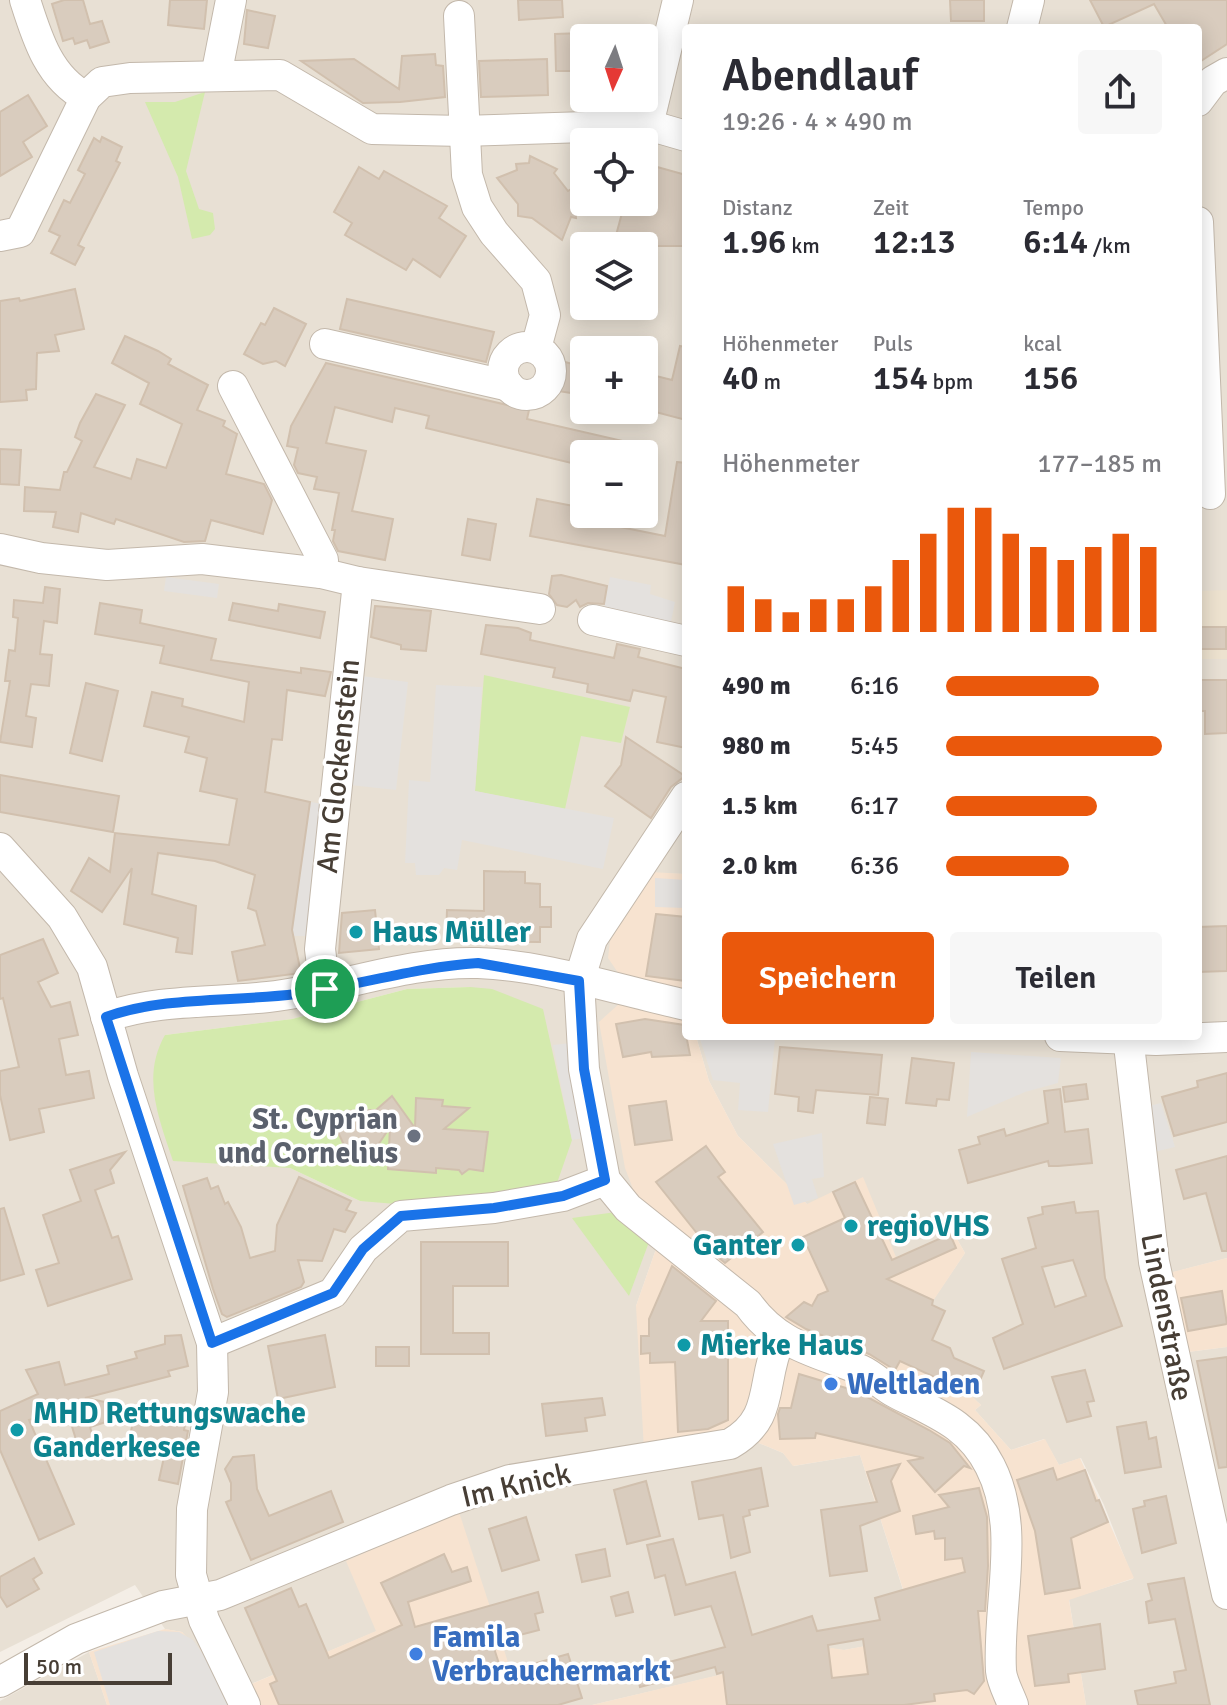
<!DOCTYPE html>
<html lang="de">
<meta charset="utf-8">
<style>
body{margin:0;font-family:Signika,sans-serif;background:#f7f7f7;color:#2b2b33;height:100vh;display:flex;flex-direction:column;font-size:30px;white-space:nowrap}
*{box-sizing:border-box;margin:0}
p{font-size:26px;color:#7c7c81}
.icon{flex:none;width:44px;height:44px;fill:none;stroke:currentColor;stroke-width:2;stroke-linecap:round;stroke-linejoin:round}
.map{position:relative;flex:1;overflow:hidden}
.sheet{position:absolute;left:682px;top:24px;width:520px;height:1016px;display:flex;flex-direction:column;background:#fff;border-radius:8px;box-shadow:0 4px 20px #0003}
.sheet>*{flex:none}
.needle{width:52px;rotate:183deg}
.fabs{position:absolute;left:570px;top:24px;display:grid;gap:16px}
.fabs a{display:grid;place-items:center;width:88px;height:88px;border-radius:8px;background:#fff;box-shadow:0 4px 20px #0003;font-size:40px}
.scale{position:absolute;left:24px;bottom:20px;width:148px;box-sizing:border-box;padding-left:8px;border:4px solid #473e35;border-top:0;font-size:22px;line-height:28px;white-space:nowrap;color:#473e35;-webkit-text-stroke:6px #fff;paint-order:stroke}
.pin{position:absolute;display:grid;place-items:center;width:68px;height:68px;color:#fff;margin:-34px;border:4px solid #fff;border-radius:50%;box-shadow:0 2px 8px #0007}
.round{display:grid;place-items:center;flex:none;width:84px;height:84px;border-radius:8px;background:#f7f7f7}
.head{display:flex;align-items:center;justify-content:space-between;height:136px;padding:0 40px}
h1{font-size:44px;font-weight:600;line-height:60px}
.figures{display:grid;grid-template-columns:repeat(3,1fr);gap:12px;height:136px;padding:8px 40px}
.figures div{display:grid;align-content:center}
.figures b{font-size:34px;font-weight:600}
.figures small{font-size:22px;font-weight:400}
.figures p{font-size:22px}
.chart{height:224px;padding:16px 40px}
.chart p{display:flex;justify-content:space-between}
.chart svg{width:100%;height:144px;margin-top:8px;stroke:#ea580c;stroke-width:6}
.button{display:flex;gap:16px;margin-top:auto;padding:16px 40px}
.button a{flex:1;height:92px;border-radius:8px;background:#ea580c;color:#fff;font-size:32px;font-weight:600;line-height:92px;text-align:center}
.button a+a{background:#f7f7f7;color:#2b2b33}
ul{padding:0 40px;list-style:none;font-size:26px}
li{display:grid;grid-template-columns:128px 96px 1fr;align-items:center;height:60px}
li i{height:20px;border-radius:10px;background:#ea580c}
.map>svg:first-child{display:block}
.residential{fill:#e8e0d4;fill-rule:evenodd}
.commercial{fill:#f7e3d0}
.education{fill:#ede2cf}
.green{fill:#d4eaad}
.parking{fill:#e4e1de}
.building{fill:#d9ccbe;stroke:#d1c0ae;stroke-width:2;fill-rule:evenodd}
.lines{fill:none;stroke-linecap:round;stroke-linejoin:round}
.minor-casing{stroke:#c3b8ab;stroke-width:32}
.minor{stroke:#fff;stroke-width:30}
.route-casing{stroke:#fff;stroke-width:16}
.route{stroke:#1a73e8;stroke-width:10}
.culture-dot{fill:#0f9aa8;stroke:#fff;stroke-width:3}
.worship-dot{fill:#6b7280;stroke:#fff;stroke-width:3}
.shop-dot{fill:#3f7fe0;stroke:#fff;stroke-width:3}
.labels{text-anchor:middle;stroke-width:7;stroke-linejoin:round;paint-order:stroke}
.street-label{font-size:30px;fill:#473e35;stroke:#fff}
.culture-label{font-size:30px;font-weight:bold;fill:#0d838f;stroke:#fff;text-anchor:start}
.worship-label{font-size:30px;font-weight:bold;fill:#5b616d;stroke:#fff;text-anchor:end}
.shop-label{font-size:30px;font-weight:bold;fill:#366cbe;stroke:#fff;text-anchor:start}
</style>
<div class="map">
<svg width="1227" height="1705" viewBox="0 0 1227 1705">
<rect width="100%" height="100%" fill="#f4eee6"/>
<!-- residential -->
<g class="residential">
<path d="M0,0h1227v1258l-61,16 14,79 47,-6v358h-141l-17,-106 64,-20 -29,-74 -23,-47 -22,7 -15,-26 -33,11 -36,-40 6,-5 -13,-12 -68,-31 33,-62 32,-47 -12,-21 -57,26 -89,-54 -69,-68 -29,-55 -13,-45h502v-1008h-512v846l-37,-1 -26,107 33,269 -20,57 118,135 29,12 11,13 66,-11 58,182 -74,13 -12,-1 -240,56h-71l-144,-74 -150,63 -45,-62 -17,-3 -30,-44 -135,67zM584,38h60v60h-60zM584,142h60v60h-60zM584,246h60v60h-60zM584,350h60v60h-60zM584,454h60v60h-60zM470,987l-110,214 -70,-33 -125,-133 127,-16 115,-30z"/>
<polygon points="89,1652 107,1705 0,1705 0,1701"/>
</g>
<!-- commercial -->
<g class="commercial">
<polygon points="650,872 686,874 686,1036 696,1036 709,1081 738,1136 807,1204 863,1177 896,1257 953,1232 965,1253 933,1301 900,1362 968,1393 981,1405 975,1410 1011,1450 1045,1439 1059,1465 1080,1458 1134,1578 1069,1600 1086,1705 592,1705 832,1648 844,1650 918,1636 860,1455 793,1466 783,1453 754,1441 645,1468 636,1306 656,1249 625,1168 599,1022 620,1003 623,980 608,958 610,941"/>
<polygon points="1227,1258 1227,1347 1180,1353 1165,1274"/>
<polygon points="459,1512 522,1705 107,1705 89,1652 165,1629 182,1632 205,1654 228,1694 376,1631 346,1561"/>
</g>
<!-- education -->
<polygon class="education" points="1227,590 1227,659 1198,659 1198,591"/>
<!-- green -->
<g class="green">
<polygon points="205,92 186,171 199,209 213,213 215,229 210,235 192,239 178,177 145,102 175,102"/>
<polygon points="484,675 630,707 621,743 581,736 565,809 475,791"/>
<path d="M470,987l22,2 51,20 29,131 -16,46 -64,12 -96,6 -36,-3 -70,-33 -117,-7c-14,-43 -32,-84 -8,-126l127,-16 115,-30z"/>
<polygon points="624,1211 649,1242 629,1296 572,1218"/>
</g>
<!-- parking -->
<g class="parking">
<polygon points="166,577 219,584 217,598 164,591"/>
<polygon points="610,577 651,585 650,594 675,602 669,631 602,617"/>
<polygon points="362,676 408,682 396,790 350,785"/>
<polygon points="436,685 482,687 475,791 614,818 603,869 462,840 457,870 444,868 439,875 416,875 415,863 405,863 409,780 430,782"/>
<polygon points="310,802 324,804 313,936 291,936"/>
<polygon points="655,878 686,880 686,908 655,907"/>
<polygon points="699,1036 775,1038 768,1112 738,1110 740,1083 713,1080"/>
<polygon points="571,1043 590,1137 572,1140 553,1045"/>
<polygon points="971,1052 1061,1058 1058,1083 1025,1092 967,1117"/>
<polygon points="1161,1103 1175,1147 1154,1152 1149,1106"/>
<polygon points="822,1133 824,1177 812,1179 818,1198 794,1205 773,1144"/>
<polygon points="158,1631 179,1632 193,1640 211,1665 230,1705 110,1705 94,1652"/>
</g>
<!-- building -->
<g class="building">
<polygon points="64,0 83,0 90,24 102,21 109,42 90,48 87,40 75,44 73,38 63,41 52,4"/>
<polygon points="170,0 207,0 204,29 168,25"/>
<polygon points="518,0 562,0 563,17 519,20"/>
<polygon points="950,0 984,0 984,21 951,21"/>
<polygon points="1090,0 1227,0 1227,44 1198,63 1198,28 1168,28 1154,4 1104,27"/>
<polygon points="247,10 275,16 268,48 244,44"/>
<polygon points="584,33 584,71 556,71 555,34"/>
<polygon points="435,54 436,65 443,66 445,97 400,102 363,103 301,61 354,59 399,89 402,56"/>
<polygon points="547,59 548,95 481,97 479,61"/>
<polygon points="28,95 47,126 23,142 32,157 0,176 0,112"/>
<polygon points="102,137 122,147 116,161 120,163 78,245 84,248 75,265 51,253 60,236 49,231 64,200 70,203 85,174 78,170 94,138 100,142"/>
<polygon points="530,156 557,169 554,173 568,191 573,188 576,218 571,217 562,240 532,218 518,216 518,204 497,178 517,170 516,164 529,163"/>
<polygon points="650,165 686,175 686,246 618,246 619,240 615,239 625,202 644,202 644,168 649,169"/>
<polygon points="359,167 379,179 384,171 447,206 439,218 466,236 440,277 413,259 406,270 345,235 352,223 334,212"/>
<polygon points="75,289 84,329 55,335 59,351 37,353 36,389 26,390 27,400 0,402 0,301 19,298 20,301"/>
<polygon points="347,299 494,332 486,362 340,329"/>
<polygon points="274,308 306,324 285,366 276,361 263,364 244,354 261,323 265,325"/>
<polygon points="125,336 158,351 171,359 168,364 208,385 197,410 225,421 223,426 237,434 226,474 264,484 272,500 263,534 211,520 205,541 184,542 116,519 114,524 81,513 78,532 53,527 56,512 24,511 25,487 60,490 64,472 67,472 82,441 75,437 80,423 96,394 125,405 94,467 131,479 137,459 166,468 182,424 140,404 149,383 112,363"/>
<polygon points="680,346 686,347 686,420 644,409 644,373 672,380"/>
<polygon points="565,362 584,367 584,395 558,391"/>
<polygon points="326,363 529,410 527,419 653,448 653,454 584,454 584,466 426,428 429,416 395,408 392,422 335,407 326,443 366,451 352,511 393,519 385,560 338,551 333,541 335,530 332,530 339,493 314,489 317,477 298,473 294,465 298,448 287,446 291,426"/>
<polygon points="0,449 21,450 19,485 0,484"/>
<polygon points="677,462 686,463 686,565 530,536 537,499 584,508 584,514 617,514 615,526 665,536"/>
<polygon points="468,519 496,524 490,560 462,555"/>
<polygon points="561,575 607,586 604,604 588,603 580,607 576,600 567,607 557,605 549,594 552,576"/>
<polygon points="45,587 60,589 57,623 44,621 40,654 52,655 49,686 31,684 26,716 36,718 32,747 0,742 10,681 5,681 9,650 15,651 18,618 13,617 14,600 43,603"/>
<polygon points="100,603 142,610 140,623 216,639 211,660 301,673 301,668 331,672 325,696 287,690 282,740 272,739 265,792 310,802 292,930 301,973 238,981 232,952 265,945 256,911 248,908 255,875 215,861 158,853 152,894 196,906 192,954 176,952 178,938 124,924 132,868 102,912 71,891 89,858 110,872 115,833 229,845 237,799 200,791 207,758 185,752 189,737 144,726 152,692 183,699 182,706 244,722 249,682 160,663 164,646 95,634"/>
<polygon points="233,603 278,611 279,604 325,612 320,638 229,620"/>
<polygon points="375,606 431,611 426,651 401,649 401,645 371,637"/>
<polygon points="486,625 518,628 531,633 530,640 614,658 617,644 640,649 638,657 686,669 686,748 657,742 666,697 633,690 630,701 587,692 588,684 553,677 555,668 481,654"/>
<rect x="1198" y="627" width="28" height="22"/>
<polygon points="1198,680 1227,680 1227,733 1205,734 1205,711 1198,711"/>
<polygon points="86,683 118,691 102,761 70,753"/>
<polygon points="626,737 685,776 671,787 651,818 605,786 621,765"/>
<polygon points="0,775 119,796 113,832 0,812"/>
<polygon points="484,871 525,872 525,883 540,884 540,907 551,907 551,927 540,927 540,942 446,941 447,910 484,911"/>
<polygon points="375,910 379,949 339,953 342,913"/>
<polygon points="656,914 686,917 686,981 646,976"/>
<polygon points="1227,926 1227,971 1198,972 1198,927"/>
<polygon points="43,939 58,973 38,982 51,1007 70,1002 78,1035 59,1039 66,1075 89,1071 94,1098 39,1109 44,1132 10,1140 0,1095 0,1071 19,1067 3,998 0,999 0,955"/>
<polygon points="645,1019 684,1025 690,1055 652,1057 651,1052 623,1057 616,1024"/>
<polygon points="780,1047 882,1055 878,1095 816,1090 813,1113 798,1111 799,1097 775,1094"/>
<polygon points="912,1058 954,1063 949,1100 937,1099 936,1106 906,1103"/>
<polygon points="1227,1073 1227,1122 1174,1136 1162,1097 1198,1087 1197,1081"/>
<polygon points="1086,1084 1088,1099 1065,1102 1063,1087"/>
<polygon points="1060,1089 1065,1132 1088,1129 1092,1163 1058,1166 1049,1166 1048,1161 968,1183 959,1150 980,1144 978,1137 1004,1129 1006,1136 1048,1123 1044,1091"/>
<polygon points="392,1096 415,1128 416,1098 443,1100 442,1106 469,1108 444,1129 488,1132 483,1171 469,1169 462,1174 459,1170 436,1168 436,1173 388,1169 390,1127 368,1160 344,1145 337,1130 345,1111 376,1110"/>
<polygon points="870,1097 888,1099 885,1125 867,1123"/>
<polygon points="666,1101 672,1140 635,1145 629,1106"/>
<polygon points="706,1146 725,1172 718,1177 763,1232 725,1263 712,1252 656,1182"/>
<polygon points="125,1152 110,1170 114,1183 95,1190 112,1238 118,1236 132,1279 48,1306 36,1270 59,1263 43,1215 81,1201 70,1170"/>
<polygon points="1227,1156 1227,1251 1222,1251 1206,1193 1184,1199 1176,1170"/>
<polygon points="299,1177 351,1201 346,1210 356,1213 345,1232 334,1229 322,1261 298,1260 304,1282 301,1287 227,1317 222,1314 213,1289 183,1186 207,1178 211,1189 218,1186 225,1204 228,1202 241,1227 250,1258 275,1251 277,1225"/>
<polygon points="855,1182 892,1260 950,1234 956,1248 887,1279 933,1300 932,1305 945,1311 932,1340 950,1348 954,1358 984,1371 978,1385 970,1381 968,1385 963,1383 960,1389 900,1361 895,1370 869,1354 806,1329 786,1317 804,1302 812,1306 818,1295 828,1291 803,1237 845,1218 833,1192"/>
<path d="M1074,1202l2,11 22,-2 7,67 17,48 -118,43 -11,-31 30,-14 -21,-65 34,-11 -8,-30 15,-4 -1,-7zM1073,1260l13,36 -31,11 -13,-40z"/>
<polygon points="4,1208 24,1274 0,1281 0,1209"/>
<polygon points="421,1242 508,1242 508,1286 453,1286 453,1333 489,1333 489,1354 421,1354"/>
<polygon points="672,1266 716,1301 701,1321 728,1321 728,1420 708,1429 678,1432 675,1362 650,1363 650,1353 641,1354 641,1336 649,1336 649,1319"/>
<polygon points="1222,1291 1227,1324 1188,1331 1181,1298"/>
<polygon points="181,1335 188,1366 168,1371 170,1376 85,1398 186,1418 184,1430 188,1431 178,1484 159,1480 164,1457 127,1449 135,1413 90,1427 94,1441 78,1446 69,1417 64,1418 62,1411 29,1420 74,1524 39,1540 0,1450 0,1411 38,1394 26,1370 59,1362 65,1385 109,1374 107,1366 137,1358 135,1352 165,1344 165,1336"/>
<polygon points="325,1335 335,1387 278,1399 268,1346"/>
<rect x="376" y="1347" width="33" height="19"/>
<polygon points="1227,1357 1227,1467 1219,1468 1197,1361"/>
<polygon points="1085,1370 1094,1401 1087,1402 1091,1416 1067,1422 1052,1377"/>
<polygon points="799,1374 856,1391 929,1430 950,1443 970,1468 964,1466 935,1492 908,1461 924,1458 816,1433 815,1438 780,1439 778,1414 780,1408 791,1408"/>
<polygon points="602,1398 605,1415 585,1418 587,1431 546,1436 542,1404"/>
<polygon points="1146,1422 1149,1439 1156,1437 1161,1467 1125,1473 1117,1427"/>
<polygon points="254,1455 257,1489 269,1516 331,1491 343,1522 251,1560 226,1502 231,1500 231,1483 225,1469 233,1457"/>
<polygon points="900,1464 891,1481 900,1511 860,1526 867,1571 830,1576 821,1510 877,1502 867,1472"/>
<polygon points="761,1468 768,1506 749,1510 750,1515 743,1517 750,1552 731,1558 723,1515 699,1519 692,1482"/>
<polygon points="1053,1468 1057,1480 1085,1470 1096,1501 1099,1500 1108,1522 1071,1538 1080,1588 1045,1594 1035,1531 1017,1480"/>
<polygon points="646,1481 660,1536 627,1544 614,1490"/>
<path d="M979,1488l8,29 1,49 -3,45h-7l6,70 -10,13 -7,-4 -33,4 1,7 -31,4h-177l-4,-33 -6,2 -2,-7 -75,20 -4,-16 89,-24 -14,-41 -36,9 -10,-40 -10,3 -8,-33 26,-6 13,46 49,-13 17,63 60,-19 5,15 63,-11 -5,-22 90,-26 -3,-14 -17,2v-22l-10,1 -1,-8 -18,3 -3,-18 36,-9 -10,-12zM863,1639l5,35 -36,4 -4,-33z"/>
<polygon points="1166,1496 1176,1543 1142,1553 1133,1509 1145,1506 1144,1501"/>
<polygon points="526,1517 539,1560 502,1571 489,1529"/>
<polygon points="605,1549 610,1576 582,1582 576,1555"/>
<polygon points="444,1554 452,1572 467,1567 471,1581 408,1602 415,1627 538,1592 543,1612 535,1614 539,1630 492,1642 502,1673 568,1654 582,1698 558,1705 279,1705 270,1684 277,1681 245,1608 291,1588 299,1607 306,1604 329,1658 402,1625 381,1583"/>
<polygon points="34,1558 42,1573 33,1579 39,1589 7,1607 0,1596 0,1577"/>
<polygon points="1184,1578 1210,1705 1138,1705 1135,1691 1176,1683 1174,1672 1186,1670 1175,1619 1149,1623 1146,1602 1152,1600 1148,1584"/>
<polygon points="628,1592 633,1612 616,1616 611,1597"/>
<polygon points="1100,1624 1105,1669 1068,1674 1069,1682 1035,1686 1028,1636"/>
</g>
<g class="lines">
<defs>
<g id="minor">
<path d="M25,0c12,38 24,78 61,97"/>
<polyline points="459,16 467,175 477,207 494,233 536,281 545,315 536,348"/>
<polyline points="1022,28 1029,0"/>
<polyline points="216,76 231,0"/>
<polyline points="1198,101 1213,81 1227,73"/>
<polyline points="648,125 678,0"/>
<polyline points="1198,222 1210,494"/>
<polyline points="0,236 20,232 86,97 102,82 130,78 280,75 372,129 463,131 648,125 686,136"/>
<polyline points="325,344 509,386"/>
<circle cx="527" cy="371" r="24"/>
<polyline points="233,386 323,560 321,573"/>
<polyline points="0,549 41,558 107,565 202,559 321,573 358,582 320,949 325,989"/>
<polyline points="358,582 540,609"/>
<polyline points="593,620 686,641"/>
<path d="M686,797l-94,142 -13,42 5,88 21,111 23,28 120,96c30,42 67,47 113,66 13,6 23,17 35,23 39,20 73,31 94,73 32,62 7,138 11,205 1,11 8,23 12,34"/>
<polyline points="0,848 62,917 92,967 123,1076 212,1343 213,1392 192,1509 191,1575 204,1620 245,1705"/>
<path d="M106,1017c52,-18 108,-14 162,-20 70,-8 139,-36 210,-34 66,2 143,28 208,42"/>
<polyline points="1060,1036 1156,1040 1227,1037"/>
<polyline points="1128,1036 1154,1262 1227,1594"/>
<polyline points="212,1343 333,1293 363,1249 401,1216 494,1208 563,1196 605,1180"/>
<path d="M0,1682l76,-43 87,-33 57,-11 231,-95 59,-20 220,-36c46,-26 30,-62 50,-105"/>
</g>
</defs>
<!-- minor casing -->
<use href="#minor" class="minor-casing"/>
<!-- minor -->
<use href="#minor" class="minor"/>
</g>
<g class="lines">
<defs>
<path id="route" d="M478,963l101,18 5,88 21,111 -42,16 -69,12 -93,8 -38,33 -30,44 -121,50 -106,-326c59,-21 127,-15 190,-23 61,-8 120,-27 182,-31z"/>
</defs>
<!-- route casing -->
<use href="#route" class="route-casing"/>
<!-- route -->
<use href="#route" class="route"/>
</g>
<!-- markers -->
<g class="culture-dot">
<circle cx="356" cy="932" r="8"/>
<circle cx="851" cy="1226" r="8"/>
<circle cx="798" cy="1245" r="8"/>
<circle cx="684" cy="1345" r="8"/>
<circle cx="17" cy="1430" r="8"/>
</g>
<circle class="worship-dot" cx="414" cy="1136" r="8"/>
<g class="shop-dot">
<circle cx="831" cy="1384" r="8"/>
<circle cx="416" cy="1654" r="8"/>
</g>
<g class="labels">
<!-- street labels -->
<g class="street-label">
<text transform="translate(338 766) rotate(-84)" y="10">Am Glockenstein</text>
<text transform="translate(1167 1317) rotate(79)" y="10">Lindenstraße</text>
<text transform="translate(516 1485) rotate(-13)" y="10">Im Knick</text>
</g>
<!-- culture labels -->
<g class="culture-label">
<text x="372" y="942">Haus Müller</text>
<text x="867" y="1236">regioVHS</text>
<text x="782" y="1255" text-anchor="end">Ganter</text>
<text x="700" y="1355">Mierke Haus</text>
<text x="33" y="1423">MHD Rettungswache<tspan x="33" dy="34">Ganderkesee</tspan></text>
</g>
<!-- worship labels -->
<g class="worship-label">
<text x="398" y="1129">St. Cyprian<tspan x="398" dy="34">und Cornelius</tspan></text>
</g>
<!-- shop labels -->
<g class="shop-label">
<text x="847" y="1394">Weltladen</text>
<text x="432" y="1647">Famila<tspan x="432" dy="34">Verbrauchermarkt</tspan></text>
</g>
</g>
</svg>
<div class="fabs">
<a><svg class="needle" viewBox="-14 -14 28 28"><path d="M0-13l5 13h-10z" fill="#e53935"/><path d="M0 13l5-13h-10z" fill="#7c7c81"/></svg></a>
<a><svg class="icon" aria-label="locate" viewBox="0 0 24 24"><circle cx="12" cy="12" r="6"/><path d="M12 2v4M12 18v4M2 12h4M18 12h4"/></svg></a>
<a><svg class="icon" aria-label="layers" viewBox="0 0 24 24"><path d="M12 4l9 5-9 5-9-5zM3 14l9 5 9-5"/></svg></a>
<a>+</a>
<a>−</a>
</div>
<div class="scale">50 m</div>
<div class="pin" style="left:325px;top:989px;background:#1e9e55"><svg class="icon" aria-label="arrive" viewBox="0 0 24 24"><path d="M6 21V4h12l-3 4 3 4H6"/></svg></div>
<section class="sheet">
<div class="head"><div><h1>Abendlauf</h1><p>19:26 · 4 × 490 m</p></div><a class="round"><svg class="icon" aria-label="share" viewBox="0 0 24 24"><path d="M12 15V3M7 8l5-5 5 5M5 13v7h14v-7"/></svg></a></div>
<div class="figures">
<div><p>Distanz</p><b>1.96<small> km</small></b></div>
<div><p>Zeit</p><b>12:13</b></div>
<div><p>Tempo</p><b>6:14<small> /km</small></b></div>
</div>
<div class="figures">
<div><p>Höhenmeter</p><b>40<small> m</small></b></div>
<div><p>Puls</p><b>154<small> bpm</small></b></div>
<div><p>kcal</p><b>156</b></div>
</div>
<div class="chart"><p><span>Höhenmeter</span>177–185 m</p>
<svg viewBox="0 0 160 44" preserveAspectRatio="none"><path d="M5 44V30M15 44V34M25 44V38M35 44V34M45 44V34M55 44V30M65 44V22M75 44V14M85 44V6M95 44V6M105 44V14M115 44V18M125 44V22M135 44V18M145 44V14M155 44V18"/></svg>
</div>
<ul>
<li><b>490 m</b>6:16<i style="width:71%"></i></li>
<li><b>980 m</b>5:45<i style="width:100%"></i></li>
<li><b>1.5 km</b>6:17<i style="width:70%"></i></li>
<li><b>2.0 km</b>6:36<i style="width:57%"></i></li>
</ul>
<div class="button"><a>Speichern</a><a>Teilen</a></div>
</section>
</div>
